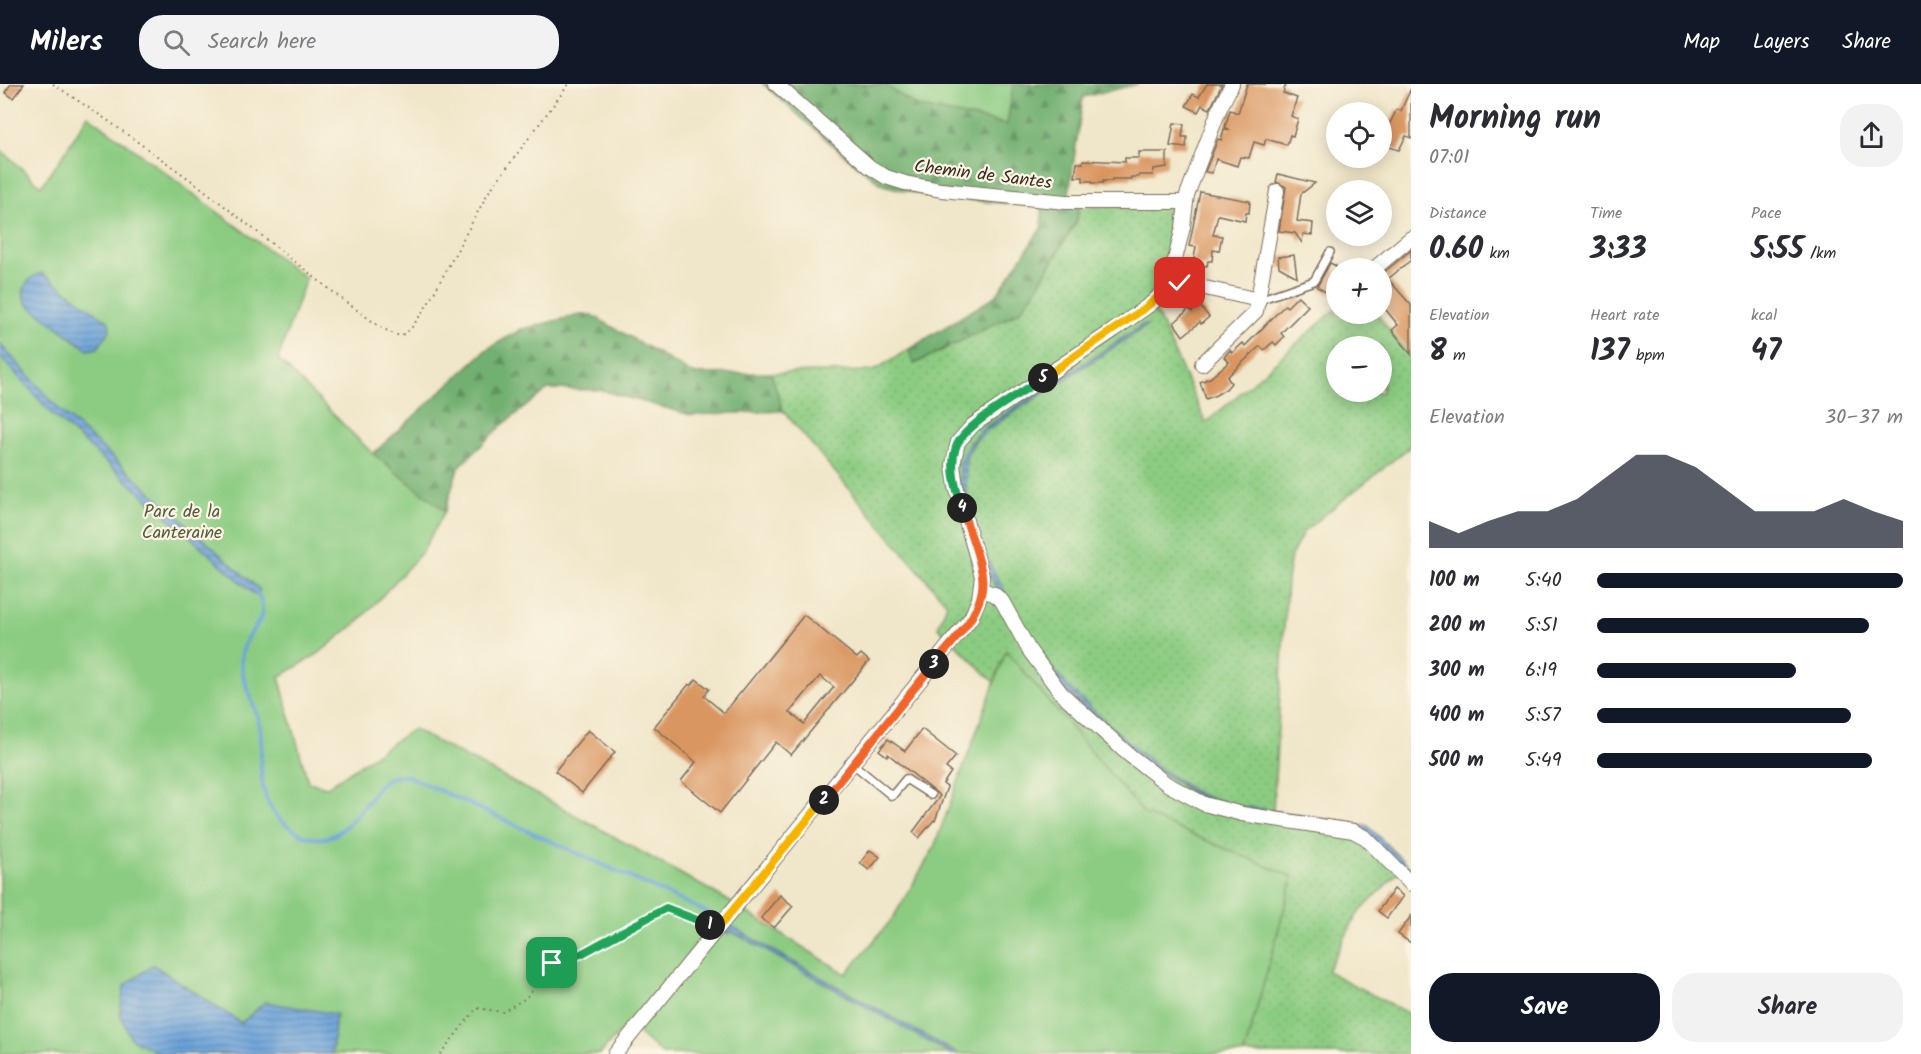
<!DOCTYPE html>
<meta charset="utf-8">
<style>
body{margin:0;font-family:Kalam,sans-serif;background:#f2f2f3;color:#2b2b33;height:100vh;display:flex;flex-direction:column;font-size:22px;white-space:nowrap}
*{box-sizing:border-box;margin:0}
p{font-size:20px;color:#7c7c81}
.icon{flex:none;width:33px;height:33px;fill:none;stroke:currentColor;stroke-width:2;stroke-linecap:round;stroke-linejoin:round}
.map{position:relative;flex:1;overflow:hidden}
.drawer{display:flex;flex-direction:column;background:#fff;width:510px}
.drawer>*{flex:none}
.fabs{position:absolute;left:1326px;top:18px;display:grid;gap:12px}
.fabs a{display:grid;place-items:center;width:66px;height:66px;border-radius:50%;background:#fff;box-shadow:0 3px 15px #0003;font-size:30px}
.pin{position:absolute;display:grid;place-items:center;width:51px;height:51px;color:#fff;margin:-26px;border-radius:12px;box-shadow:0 3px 9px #0006}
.km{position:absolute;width:30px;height:30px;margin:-15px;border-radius:50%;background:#222;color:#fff;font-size:16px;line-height:30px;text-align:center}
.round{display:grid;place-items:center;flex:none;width:63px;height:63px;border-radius:24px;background:#f2f2f3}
.overview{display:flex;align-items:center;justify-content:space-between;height:102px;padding:0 18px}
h1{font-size:33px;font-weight:700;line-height:45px}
.metrics{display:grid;grid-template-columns:repeat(3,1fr);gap:9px;height:102px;padding:6px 18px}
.metrics div{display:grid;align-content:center}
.metrics b{font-size:30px;font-weight:700}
.metrics small{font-size:16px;font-weight:400}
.metrics p{font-size:16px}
.chart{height:168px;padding:12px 18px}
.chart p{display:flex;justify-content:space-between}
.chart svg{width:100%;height:108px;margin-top:6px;fill:#111827;opacity:.7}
.action{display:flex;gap:12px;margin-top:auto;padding:12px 18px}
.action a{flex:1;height:69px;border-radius:24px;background:#111827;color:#fff;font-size:24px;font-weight:700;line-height:69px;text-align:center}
.action a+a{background:#f2f2f3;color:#2b2b33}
ul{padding:0 18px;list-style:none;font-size:20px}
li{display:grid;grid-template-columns:96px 72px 1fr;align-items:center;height:45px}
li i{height:15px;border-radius:8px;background:#111827}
header{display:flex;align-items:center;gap:36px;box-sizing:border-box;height:84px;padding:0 30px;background:#111827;color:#fff}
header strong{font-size:28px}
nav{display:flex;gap:33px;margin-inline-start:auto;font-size:21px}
.search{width:420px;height:54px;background:#f2f2f3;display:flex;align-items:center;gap:15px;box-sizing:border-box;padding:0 21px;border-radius:24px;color:#7c7c81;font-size:22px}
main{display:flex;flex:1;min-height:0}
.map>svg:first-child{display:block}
.grass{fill:url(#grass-dots);stroke:#647b50;stroke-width:1.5;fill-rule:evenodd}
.forest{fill:url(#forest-firs);stroke:#566d47;stroke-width:1.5}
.green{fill:#8ccc82;stroke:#647b50;stroke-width:1.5}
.water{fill:url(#water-rules);stroke:#53667c;stroke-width:1.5}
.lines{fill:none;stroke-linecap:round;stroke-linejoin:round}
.stream{stroke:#6ba2d9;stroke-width:4}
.building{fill:#da9661;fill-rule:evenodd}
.service-casing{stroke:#7a6c5a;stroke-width:10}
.minor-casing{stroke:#7a6c5a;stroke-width:16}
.path{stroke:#7a6c5a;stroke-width:2;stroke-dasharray:1.5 4.5;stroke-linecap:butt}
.service{stroke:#fff;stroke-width:7}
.minor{stroke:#fff;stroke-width:14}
.split-1-casing{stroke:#fff;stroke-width:12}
.split-2-casing{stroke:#fff;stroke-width:12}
.split-3-casing{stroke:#fff;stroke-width:12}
.split-4-casing{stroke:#fff;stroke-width:12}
.split-5-casing{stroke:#fff;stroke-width:12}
.split-6-casing{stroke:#fff;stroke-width:12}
.split-1{stroke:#22a559;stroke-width:8}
.split-2{stroke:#f5b400;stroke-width:8}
.split-3{stroke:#f0652b;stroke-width:8}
.split-4{stroke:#f0652b;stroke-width:8}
.split-5{stroke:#22a559;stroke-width:8}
.split-6{stroke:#f5b400;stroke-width:8}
.labels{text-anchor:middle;stroke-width:4.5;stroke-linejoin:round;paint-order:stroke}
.street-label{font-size:18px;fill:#3b2a1e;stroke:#fcf5e5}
.park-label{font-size:18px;fill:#535b3c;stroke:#fcf5e5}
</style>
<header>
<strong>Milers</strong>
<div class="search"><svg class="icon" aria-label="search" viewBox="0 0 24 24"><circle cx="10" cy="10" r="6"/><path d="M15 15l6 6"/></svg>Search here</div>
<nav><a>Map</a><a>Layers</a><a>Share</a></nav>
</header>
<main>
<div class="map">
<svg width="1411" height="970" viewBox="0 0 1411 970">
<defs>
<pattern id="grass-dots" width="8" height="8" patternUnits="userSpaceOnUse" patternTransform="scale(1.5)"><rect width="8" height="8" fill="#8ccc82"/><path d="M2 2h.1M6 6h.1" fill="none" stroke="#7aaf70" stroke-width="1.8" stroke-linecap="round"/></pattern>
<pattern id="forest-firs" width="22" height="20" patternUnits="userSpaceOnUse" patternTransform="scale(1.5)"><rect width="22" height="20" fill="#71b070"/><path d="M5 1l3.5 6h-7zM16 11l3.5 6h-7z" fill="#5e8f5b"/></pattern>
<pattern id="water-rules" width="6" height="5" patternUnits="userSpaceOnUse" patternTransform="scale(1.5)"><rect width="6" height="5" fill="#6ba2d9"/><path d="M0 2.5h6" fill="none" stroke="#5984af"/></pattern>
</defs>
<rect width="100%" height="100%" fill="#fcf5e5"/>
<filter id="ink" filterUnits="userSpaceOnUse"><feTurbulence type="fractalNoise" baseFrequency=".0167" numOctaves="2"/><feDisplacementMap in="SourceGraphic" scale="12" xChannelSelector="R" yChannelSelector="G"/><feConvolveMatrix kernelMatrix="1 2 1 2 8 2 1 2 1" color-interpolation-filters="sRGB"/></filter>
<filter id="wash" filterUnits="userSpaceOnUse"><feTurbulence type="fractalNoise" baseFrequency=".008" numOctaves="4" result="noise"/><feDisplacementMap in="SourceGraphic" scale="24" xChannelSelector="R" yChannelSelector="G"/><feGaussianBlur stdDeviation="1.35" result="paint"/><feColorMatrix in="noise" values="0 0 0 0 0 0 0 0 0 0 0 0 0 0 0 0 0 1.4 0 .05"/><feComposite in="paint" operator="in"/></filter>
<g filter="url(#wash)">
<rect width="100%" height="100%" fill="#f0e6c9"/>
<!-- grass -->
<path class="grass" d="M1079,123h87l9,6 1,14 -9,42 -17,29 56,125 130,-114v5h41l34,44v88l-107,85 -13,25 -4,24 -14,231c-24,-4 -53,-6 -75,-17 -42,-23 -99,-71 -130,-107 -38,-43 -120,-174 -101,-232 3,-11 14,-20 23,-27l157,-103h-4l-162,105 -13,15 -8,37 19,68 12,28 42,72 38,48 117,94 71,22 104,15 39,39 -45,47 -30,56 84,44v39h-167l49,-177 -148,-62 -139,-164 -12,31 -56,-55 9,-23 -164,-193 -12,-38 102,-2 36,-22 6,15 104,-52 14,-18 44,-73zM1336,262h46v46h-46z"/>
<!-- forest -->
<g class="forest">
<polygon points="763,0 884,0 917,22 1007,40 1013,0 1138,0 1083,13 1067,123 1079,123 1077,136 1033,210 1019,228 914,280 909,265 996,212 1042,143 1042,123 927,112 883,101 844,71"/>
<polygon points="579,231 592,231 693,290 771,289 783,327 691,331 600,306 548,305 500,343 458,384 445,427 373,370 487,265 522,245"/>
</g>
<!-- green -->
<g class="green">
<polygon points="884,0 1013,0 1007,40 917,22"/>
<polygon points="88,31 306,194 278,275 373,370 445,427 422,468 360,536 318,570 279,593 308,698 327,703 413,645 566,726 722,813 846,890 893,834 933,766 1006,567 1145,731 1293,793 1244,970 662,970 627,939 600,970 0,970 0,65 41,102 62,73"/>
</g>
<!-- water -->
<g class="water">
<path d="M42,189l67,49 1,8 -12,18 -10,2 -61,-46c-9,-13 1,-28 15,-31z"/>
<polygon points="1143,241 1148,241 990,344 975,357 966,372 966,407 976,447 990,481 1017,530 1043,573 1069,604 1137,666 1166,689 1200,711 1239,722 1368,742 1411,785 1411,794 1363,745 1259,730 1200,714 1141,675 1057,598 991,494 979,466 960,398 960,378 963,369 981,346"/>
<polygon points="0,260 60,326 260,506 255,511 52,330 0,272"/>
<polygon points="729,840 756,857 958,970 951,970 731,847 728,850 724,847"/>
<polygon points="153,881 241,939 265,918 336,930 332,970 161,970 131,955 120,930 124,902"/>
</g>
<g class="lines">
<!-- stream -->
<path class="stream" d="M255,505c21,34 -9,36 -13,65 -3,22 9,41 15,61 4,14 5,27 4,41 -1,24 3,51 22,66 42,35 62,9 88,-25 5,-7 10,-16 19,-19 5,-3 12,-2 18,-2l309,141"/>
</g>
<g id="blocks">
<!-- building -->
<g class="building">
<polygon points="11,0 24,0 13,14 5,8"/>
<polygon points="1207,0 1222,0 1210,25 1202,21 1198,28 1186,22 1193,10 1199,13"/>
<polygon points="1247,0 1286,0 1283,9 1297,14 1291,32 1298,35 1293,52 1290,51 1287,61 1266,55 1264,61 1254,58 1249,74 1240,73 1237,82 1216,75 1212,89 1205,88 1218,55 1221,56 1224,45 1230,46 1225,43 1230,26 1238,29"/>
<polygon points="1411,4 1411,54 1406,52 1399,66 1389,63 1392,55 1385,49 1397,25 1401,27"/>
<polygon points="1174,39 1184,40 1182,53 1187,53 1186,64 1170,62"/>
<polygon points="1139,68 1167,68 1167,83 1154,85 1153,91 1139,91 1139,93 1131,93 1131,95 1112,95 1112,97 1103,97 1103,99 1092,99 1092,97 1083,97 1083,93 1075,93 1077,79 1083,79 1083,76 1125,78 1125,74 1139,74"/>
<polygon points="1278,90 1315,99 1301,110 1297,137 1313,139 1312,151 1303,150 1302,159 1295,149 1279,147 1286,103 1276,98"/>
<polygon points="1200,108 1250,117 1249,129 1246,129 1245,137 1218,131 1213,151 1222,152 1219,167 1213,166 1212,177 1208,177 1207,182 1193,180 1196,163 1189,162"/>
<polygon points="1411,166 1411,176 1388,195 1411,221 1411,270 1392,246 1398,241 1382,221 1382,190"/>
<polygon points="1294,171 1297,193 1279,183 1278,173"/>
<polygon points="1330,179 1336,182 1336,201 1331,211 1317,203"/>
<polygon points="1298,212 1308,222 1281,249 1284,253 1276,261 1273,258 1264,266 1260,262 1227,293 1231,299 1226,305 1216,311 1206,315 1200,298 1210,294 1229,278 1224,273 1230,266 1232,269 1243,259 1245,262 1285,221 1287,223"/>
<polygon points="1199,221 1209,233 1201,240 1200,238 1183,252 1174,239 1189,225 1192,228"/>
<path d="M804,531l53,43 4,-4 8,7 -78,94 -15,-13 -56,71 -39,-32 15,-19 -42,-35 35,-43 2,2 5,-7 13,10 -5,7 20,17zM820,592l14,11 -30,37 -14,-12z"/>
<polygon points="922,645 956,672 946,684 951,688 943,700 947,703 935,737 934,736 919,754 913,748 940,712 888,670 887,672 879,666 888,655 905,667"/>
<polygon points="588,646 615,668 582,709 555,687"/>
<polygon points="870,766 880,773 869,786 860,779"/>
<polygon points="1394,805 1403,812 1387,834 1378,827"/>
<polygon points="780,811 793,822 774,844 761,834"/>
<polygon points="1411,832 1411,859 1398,850"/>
</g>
</g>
</g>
<g filter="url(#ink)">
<use href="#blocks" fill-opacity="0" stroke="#7a6c5a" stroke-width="1.5"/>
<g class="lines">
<defs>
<g id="service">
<polyline points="1259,216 1314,197 1330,168"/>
<polyline points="853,680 892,712 906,695 931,711"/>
</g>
<g id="minor">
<polyline points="776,0 870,83 886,93 905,99 941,106 1066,118 1185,118"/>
<polyline points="1375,184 1411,154"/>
<polyline points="1169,196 1259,216"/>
<polyline points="1202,280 1256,227 1277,107"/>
<polyline points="982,506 994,510 1002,517 1029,566 1061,609 1128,670 1167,700 1204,720 1242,730 1353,747 1366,754 1411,800"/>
<polyline points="615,970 971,534 979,515 982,492 956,402 953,381 958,358 973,341 1114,246 1152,219 1163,208 1172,188 1183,143 1187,111 1219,26 1232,0"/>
</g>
</defs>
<!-- service casing -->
<use href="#service" class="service-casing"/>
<!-- minor casing -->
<use href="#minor" class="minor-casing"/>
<!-- path -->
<g class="path">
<polyline points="53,0 107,36 199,102 342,215 380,243 396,251 402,251 410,246 428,220 488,109 569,0"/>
<polyline points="440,970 477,924 502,928 526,914 552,879 581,870 666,824 707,839"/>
</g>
<!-- service -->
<use href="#service" class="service"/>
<!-- minor -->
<use href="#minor" class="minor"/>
</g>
</g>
<g class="lines" filter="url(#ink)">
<defs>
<polyline id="split-1" points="552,879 581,870 666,824 710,841"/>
<polyline id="split-2" points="710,841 718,844 824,716"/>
<polyline id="split-3" points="824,716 934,580"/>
<path id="split-4" d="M934,580c20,-24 53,-54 48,-89 -3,-22 -14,-46 -20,-67"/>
<path id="split-5" d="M962,424c-6,-19 -13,-41 -6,-61 8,-23 66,-54 87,-69"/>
<polyline id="split-6" points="1043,294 1145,224 1158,213 1169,196 1180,199"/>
</defs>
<!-- split-1 casing -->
<use href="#split-1" class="split-1-casing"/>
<!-- split-2 casing -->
<use href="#split-2" class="split-2-casing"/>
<!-- split-3 casing -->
<use href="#split-3" class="split-3-casing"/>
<!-- split-4 casing -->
<use href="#split-4" class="split-4-casing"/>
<!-- split-5 casing -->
<use href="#split-5" class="split-5-casing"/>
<!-- split-6 casing -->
<use href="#split-6" class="split-6-casing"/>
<!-- split-1 -->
<use href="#split-1" class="split-1"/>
<!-- split-2 -->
<use href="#split-2" class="split-2"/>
<!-- split-3 -->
<use href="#split-3" class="split-3"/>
<!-- split-4 -->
<use href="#split-4" class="split-4"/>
<!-- split-5 -->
<use href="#split-5" class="split-5"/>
<!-- split-6 -->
<use href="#split-6" class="split-6"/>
</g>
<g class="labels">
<!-- street labels -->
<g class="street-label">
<text transform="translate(983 90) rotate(7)" y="6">Chemin de Santes</text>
</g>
<!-- park labels -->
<g class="park-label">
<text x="182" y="433">Parc de la<tspan x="182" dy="21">Canteraine</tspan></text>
</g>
</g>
</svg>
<div class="fabs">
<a><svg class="icon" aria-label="locate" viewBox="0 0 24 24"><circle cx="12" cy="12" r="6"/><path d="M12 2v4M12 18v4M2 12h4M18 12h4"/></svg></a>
<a><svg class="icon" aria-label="layers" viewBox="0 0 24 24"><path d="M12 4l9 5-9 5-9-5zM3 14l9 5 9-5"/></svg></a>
<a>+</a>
<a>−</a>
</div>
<div class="pin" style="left:552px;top:879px;background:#1e9e55"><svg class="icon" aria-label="arrive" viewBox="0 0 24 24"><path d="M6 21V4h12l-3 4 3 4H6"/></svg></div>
<div class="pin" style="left:1180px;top:199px;background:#d93025"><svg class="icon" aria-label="check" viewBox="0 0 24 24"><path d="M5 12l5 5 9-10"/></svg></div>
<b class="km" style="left:710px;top:841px">1</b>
<b class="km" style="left:824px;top:716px">2</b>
<b class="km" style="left:934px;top:580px">3</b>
<b class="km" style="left:962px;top:424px">4</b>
<b class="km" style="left:1043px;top:294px">5</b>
</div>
<section class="drawer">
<div class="overview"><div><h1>Morning run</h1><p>07:01</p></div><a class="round"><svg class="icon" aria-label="share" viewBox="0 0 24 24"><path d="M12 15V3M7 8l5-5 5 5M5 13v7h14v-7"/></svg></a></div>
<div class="metrics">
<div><p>Distance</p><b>0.60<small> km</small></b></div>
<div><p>Time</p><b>3:33</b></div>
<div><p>Pace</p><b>5:55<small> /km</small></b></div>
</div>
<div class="metrics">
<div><p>Elevation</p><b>8<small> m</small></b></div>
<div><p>Heart rate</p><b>137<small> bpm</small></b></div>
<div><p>kcal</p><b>47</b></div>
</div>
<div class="chart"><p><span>Elevation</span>30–37 m</p>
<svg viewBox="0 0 160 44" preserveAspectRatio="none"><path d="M0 44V33L10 38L20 33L30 29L40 29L50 24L60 15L70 6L80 6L90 11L100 20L110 29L120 29L130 29L140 24L150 29L160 33V44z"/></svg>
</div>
<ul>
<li><b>100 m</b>5:40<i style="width:100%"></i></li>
<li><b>200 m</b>5:51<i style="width:89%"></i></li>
<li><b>300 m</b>6:19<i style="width:65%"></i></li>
<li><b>400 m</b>5:57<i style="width:83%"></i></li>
<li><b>500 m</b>5:49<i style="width:90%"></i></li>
</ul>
<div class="action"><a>Save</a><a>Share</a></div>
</section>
</main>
